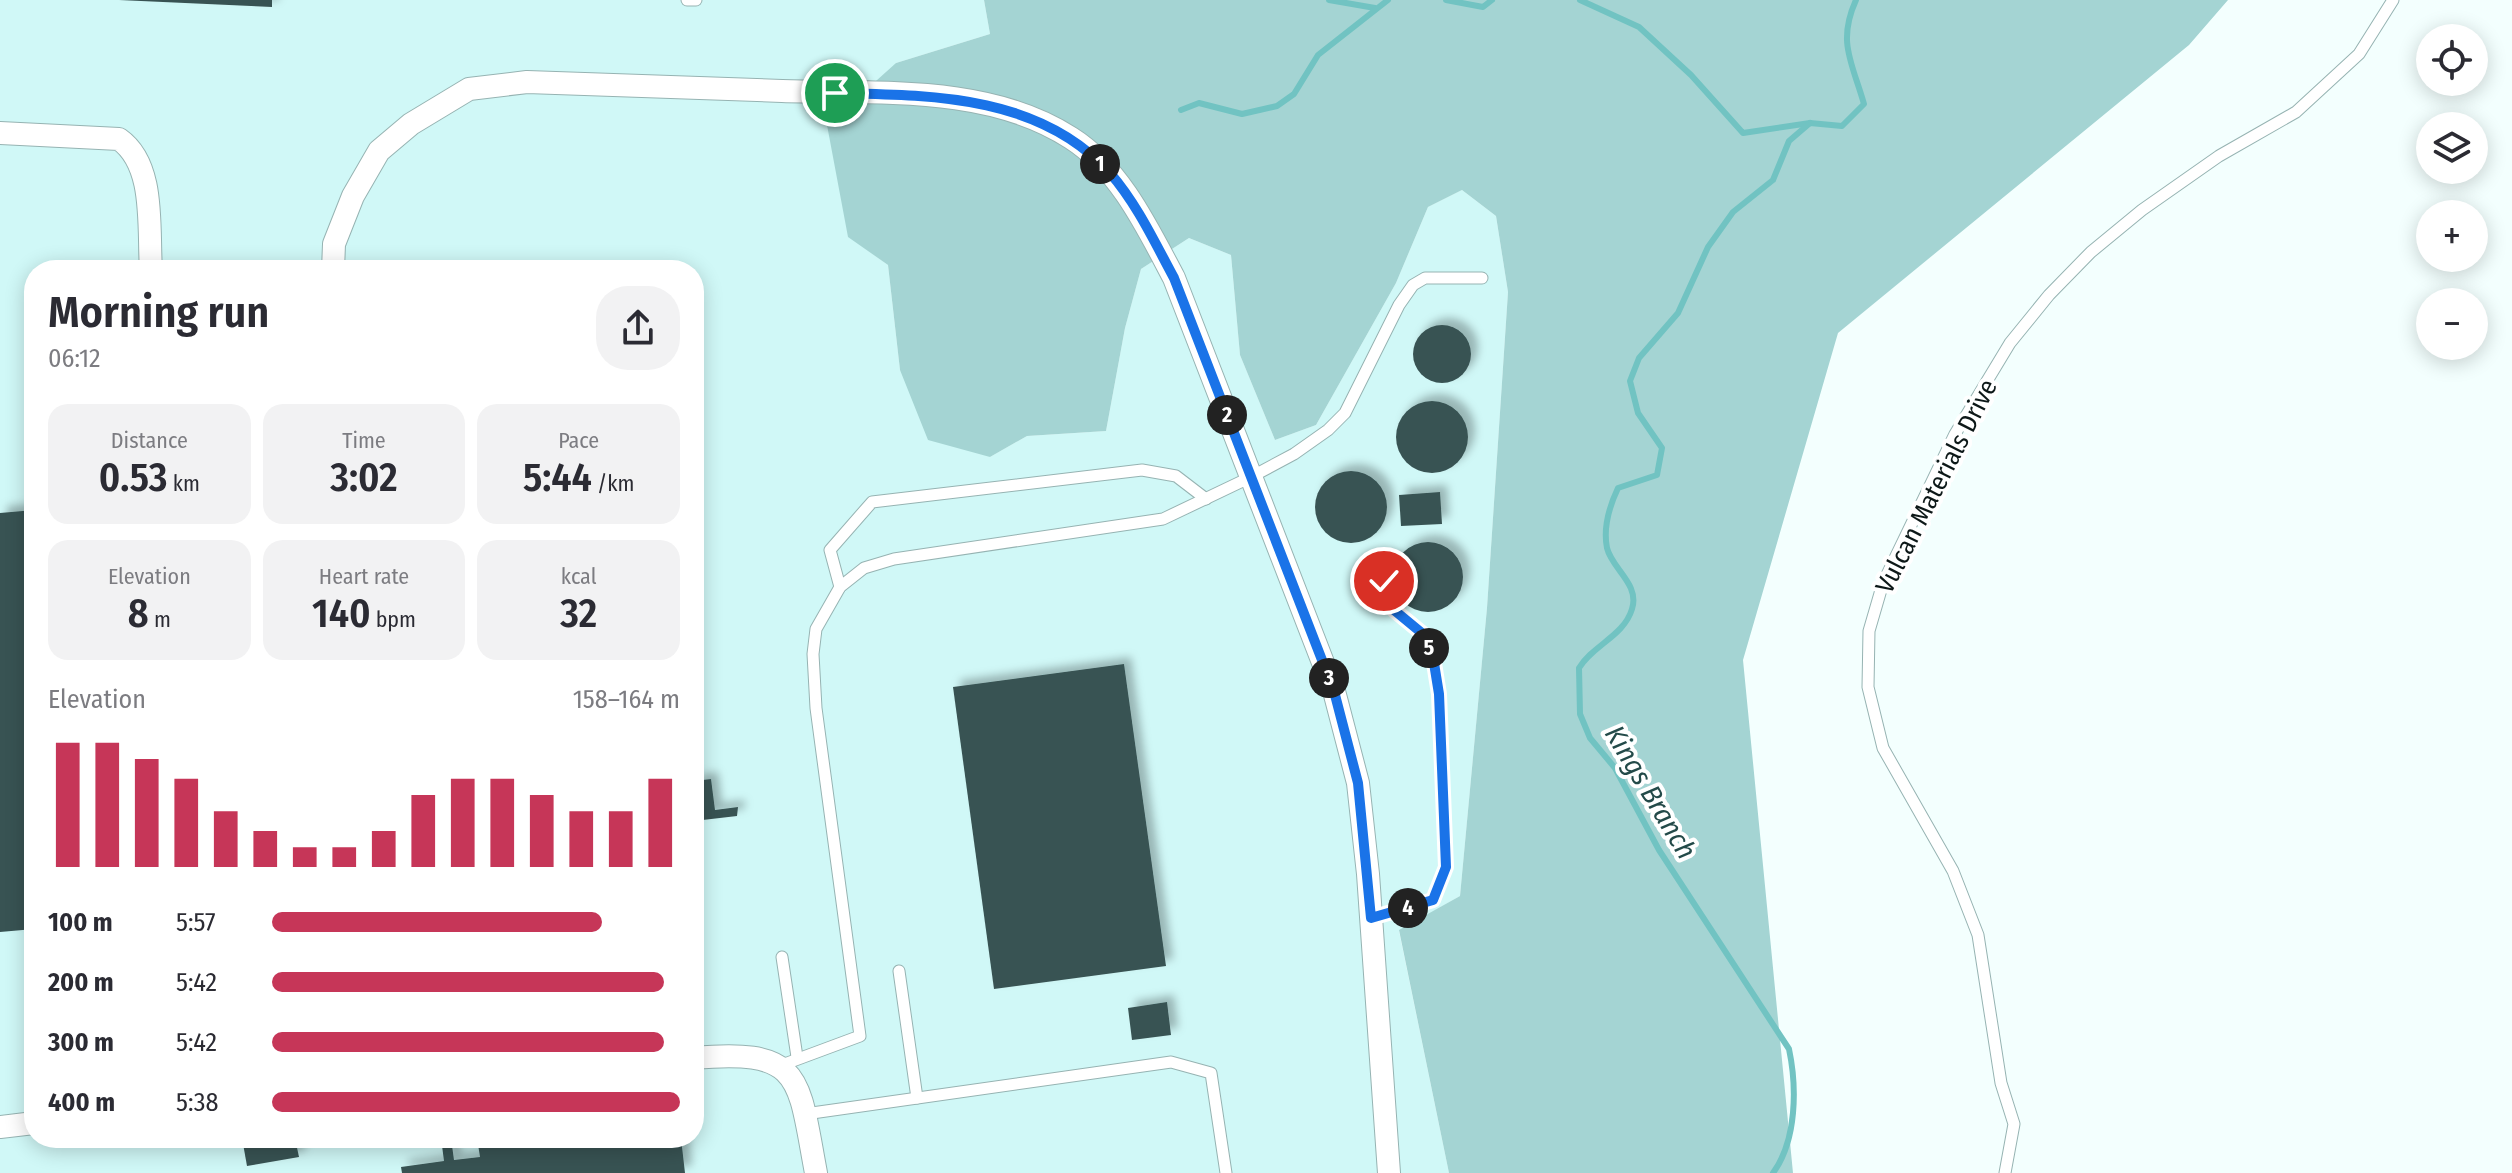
<!DOCTYPE html>
<meta charset="utf-8">
<style>
body{margin:0;font-family:"Fira Sans Condensed",sans-serif;background:#f2f2f3;color:#2b2b33;height:100vh;display:flex;flex-direction:column;font-size:30px;white-space:nowrap}
*{box-sizing:border-box;margin:0}
p{font-size:26px;color:#7c7c81}
.icon{flex:none;width:44px;height:44px;fill:none;stroke:currentColor;stroke-width:2;stroke-linecap:round;stroke-linejoin:round}
.map{position:relative;flex:1;overflow:hidden}
.sheet{position:absolute;left:24px;top:260px;width:680px;height:888px;display:flex;flex-direction:column;background:#fff;border-radius:32px;box-shadow:0 4px 20px #0003}
.sheet>*{flex:none}
.buttons{position:absolute;left:2416px;top:24px;display:grid;gap:16px}
.buttons a{display:grid;place-items:center;width:72px;height:72px;border-radius:50%;background:#fff;box-shadow:0 4px 20px #0003;font-size:40px}
.pin{position:absolute;display:grid;place-items:center;width:68px;height:68px;color:#fff;margin:-34px;border:4px solid #fff;border-radius:50%;box-shadow:0 2px 8px #0007}
.km{position:absolute;width:40px;height:40px;margin:-20px;border-radius:50%;background:#222;color:#fff;font-size:22px;line-height:40px;text-align:center}
.round{display:grid;place-items:center;flex:none;width:84px;height:84px;border-radius:32px;background:#f2f2f3}
.overview{display:flex;align-items:center;justify-content:space-between;height:136px;padding:0 24px}
h1{font-size:44px;font-weight:600;line-height:60px}
.stats{display:grid;grid-template-columns:repeat(3,1fr);gap:12px;height:136px;padding:8px 24px}
.stats div{display:grid;align-content:center;border-radius:20px;background:#f2f2f3;text-align:center}
.stats b{font-size:40px;font-weight:600}
.stats small{font-size:22px;font-weight:400}
.stats p{font-size:22px}
.chart{height:224px;padding:16px 24px}
.chart p{display:flex;justify-content:space-between}
.chart svg{width:100%;height:144px;margin-top:8px;stroke:#c63658;stroke-width:6}
ul{padding:0 24px;list-style:none;font-size:26px}
li{display:grid;grid-template-columns:128px 96px 1fr;align-items:center;height:60px}
li i{height:20px;border-radius:10px;background:#c63658}
.map>svg:first-child{display:block}
.built{fill:#d0f8f7;fill-rule:evenodd}
.green{fill:#a4d4d3}
.lines{fill:none;stroke-linecap:round;stroke-linejoin:round}
.stream{stroke:#71c3c2;stroke-width:6}
.building{fill:#395353;filter:url(#shadow)}
.lane-casing{stroke:#96b3b2;stroke-width:13}
.street-casing{stroke:#96b3b2;stroke-width:24}
.lane{stroke:#fff;stroke-width:11}
.street{stroke:#fff;stroke-width:22}
.route-casing{stroke:#fff;stroke-width:16}
.route{stroke:#1a73e8;stroke-width:10}
.labels{text-anchor:middle;stroke-width:8;stroke-linejoin:round;paint-order:stroke}
.street-label{font-size:26px;fill:#0d1818;stroke:#fff}
.water-label{font-size:28px;font-style:italic;fill:#234a49;stroke:#fff}
</style>
<div class="map">
<svg width="2512" height="1173" viewBox="0 0 2512 1173">
<defs>
<filter id="shadow"><feDropShadow dx="7" dy="-7" stdDeviation="4" flood-color="#0004"/></filter>
</defs>
<rect width="100%" height="100%" fill="#f3fffe"/>
<!-- built -->
<path class="built" d="M0,0h984l6,34 -94,29 -48,173 40,29 12,105 90,87 37,-21 79,-5 19,-103 16,-59 48,-31 42,17 9,100 35,85 41,-15 80,-142 32,-76 34,-17 34,26 12,76 -21,316 -27,288 -61,35 50,242h-1449zM34,270h660v868h-660z"/>
<!-- green -->
<polygon class="green" points="984,0 2228,0 2189,45 1838,333 1743,660 1793,1173 1449,1173 1399,930 1460,896 1487,608 1508,292 1496,216 1462,190 1428,207 1396,283 1316,425 1275,440 1240,355 1231,255 1189,238 1141,269 1125,328 1106,431 1027,436 990,457 928,440 900,370 888,265 848,237 827,125 896,63 990,34"/>
<g class="lines">
<!-- stream -->
<g class="stream">
<polyline points="1329,0 1375,8"/>
<polyline points="1446,0 1483,7 1492,0"/>
<path d="M1580,0l59,27 52,48 52,58 67,-10 32,3 22,-22c-12,-42 -27,-62 -8,-104"/>
<polyline points="1181,110 1199,103 1242,114 1277,106 1294,94 1318,55 1388,0"/>
<path d="M1773,1173c24,-33 24,-86 16,-124l-130,-199 -44,-82 -25,-30 -10,-24 -1,-46c14,-23 45,-32 53,-59 8,-25 -20,-40 -25,-61 -4,-20 3,-43 11,-60l39,-13 5,-27 -24,-35 -8,-32 9,-23 39,-45 30,-66 25,-35 40,-32 16,-39 21,-18"/>
</g>
</g>
<!-- building -->
<g class="building">
<polygon points="119,0 272,0 272,7"/>
<circle cx="1442" cy="354" r="29"/>
<circle cx="1432" cy="437" r="36"/>
<circle cx="1351" cy="507" r="36"/>
<polygon points="1440,492 1442,524 1401,526 1399,495"/>
<polygon points="34,510 34,929 0,932 0,513"/>
<circle cx="1428" cy="577" r="35"/>
<polygon points="1124,664 1166,966 994,989 953,687"/>
<polygon points="711,779 715,810 738,807 737,816 694,821 694,781"/>
<polygon points="1167,1002 1171,1035 1132,1040 1128,1008"/>
<polygon points="242,1138 295,1138 299,1157 247,1166"/>
<polygon points="441,1138 451,1138 454,1160 480,1157 477,1138 681,1138 685,1173 402,1173 401,1167 444,1161"/>
</g>
<g class="lines">
<defs>
<g id="lane">
<polyline points="687,0 696,0"/>
<polyline points="840,587 830,550 872,502 1142,470 1176,476 1206,499"/>
<polyline points="1371,918 1433,900 1446,867 1439,694 1433,657 1423,634 1394,610 1378,563"/>
<polyline points="782,957 797,1057"/>
<polyline points="899,971 917,1098"/>
<polyline points="782,1065 860,1036 816,708 813,654 816,629 840,587 864,568 894,559 1163,519 1251,477 1294,454 1328,430 1345,413 1399,305 1413,285 1425,278 1482,278"/>
<polyline points="805,1114 1171,1062 1211,1073 1226,1173"/>
<polyline points="2005,1173 2014,1124 2001,1083 1978,935 1953,871 1883,748 1868,687 1869,631 1883,583 1955,434 2010,343 2049,295 2091,252 2142,210 2219,156 2296,112 2359,54 2393,0"/>
</g>
<g id="street">
<path d="M0,133l119,6c37,26 29,89 32,131"/>
<path d="M333,270l1,-26 19,-48 26,-45 32,-27 58,-35 58,-7c85,3 170,6 255,9 94,3 206,-7 289,47 49,31 77,91 103,140l160,413 24,92 10,91 21,299"/>
<path d="M694,1058c110,-10 104,20 122,115"/>
<polyline points="0,1127 34,1123"/>
</g>
</defs>
<!-- lane casing -->
<use href="#lane" class="lane-casing"/>
<!-- street casing -->
<use href="#street" class="street-casing"/>
<!-- lane -->
<use href="#lane" class="lane"/>
<!-- street -->
<use href="#street" class="street"/>
</g>
<g class="lines">
<defs>
<path id="route" d="M835,93c97,2 205,2 275,80 27,31 45,70 64,105l160,413 24,92 13,135 62,-18 13,-33 -7,-173 -6,-37 -10,-23 -29,-24 -10,-29"/>
</defs>
<!-- route casing -->
<use href="#route" class="route-casing"/>
<!-- route -->
<use href="#route" class="route"/>
</g>
<g class="labels">
<!-- street labels -->
<g class="street-label">
<text transform="translate(1936 486) rotate(-63)" y="9">Vulcan Materials Drive</text>
</g>
<!-- water labels -->
<g class="water-label">
<text transform="translate(1651 792) rotate(59)" y="10">Kings Branch</text>
</g>
</g>
</svg>
<div class="buttons">
<a><svg class="icon" aria-label="locate" viewBox="0 0 24 24"><circle cx="12" cy="12" r="6"/><path d="M12 2v4M12 18v4M2 12h4M18 12h4"/></svg></a>
<a><svg class="icon" aria-label="layers" viewBox="0 0 24 24"><path d="M12 4l9 5-9 5-9-5zM3 14l9 5 9-5"/></svg></a>
<a>+</a>
<a>−</a>
</div>
<div class="pin" style="left:835px;top:93px;background:#1e9e55"><svg class="icon" aria-label="arrive" viewBox="0 0 24 24"><path d="M6 21V4h12l-3 4 3 4H6"/></svg></div>
<div class="pin" style="left:1384px;top:581px;background:#d93025"><svg class="icon" aria-label="check" viewBox="0 0 24 24"><path d="M5 12l5 5 9-10"/></svg></div>
<b class="km" style="left:1100px;top:164px">1</b>
<b class="km" style="left:1227px;top:415px">2</b>
<b class="km" style="left:1329px;top:678px">3</b>
<b class="km" style="left:1408px;top:908px">4</b>
<b class="km" style="left:1429px;top:648px">5</b>
<section class="sheet">
<div class="overview"><div><h1>Morning run</h1><p>06:12</p></div><a class="round"><svg class="icon" aria-label="share" viewBox="0 0 24 24"><path d="M12 15V3M7 8l5-5 5 5M5 13v7h14v-7"/></svg></a></div>
<div class="stats">
<div><p>Distance</p><b>0.53<small> km</small></b></div>
<div><p>Time</p><b>3:02</b></div>
<div><p>Pace</p><b>5:44<small> /km</small></b></div>
</div>
<div class="stats">
<div><p>Elevation</p><b>8<small> m</small></b></div>
<div><p>Heart rate</p><b>140<small> bpm</small></b></div>
<div><p>kcal</p><b>32</b></div>
</div>
<div class="chart"><p><span>Elevation</span>158–164 m</p>
<svg viewBox="0 0 160 44" preserveAspectRatio="none"><path d="M5 44V6M15 44V6M25 44V11M35 44V17M45 44V27M55 44V33M65 44V38M75 44V38M85 44V33M95 44V22M105 44V17M115 44V17M125 44V22M135 44V27M145 44V27M155 44V17"/></svg>
</div>
<ul>
<li><b>100 m</b>5:57<i style="width:81%"></i></li>
<li><b>200 m</b>5:42<i style="width:96%"></i></li>
<li><b>300 m</b>5:42<i style="width:96%"></i></li>
<li><b>400 m</b>5:38<i style="width:100%"></i></li>
</ul>
</section>
</div>
